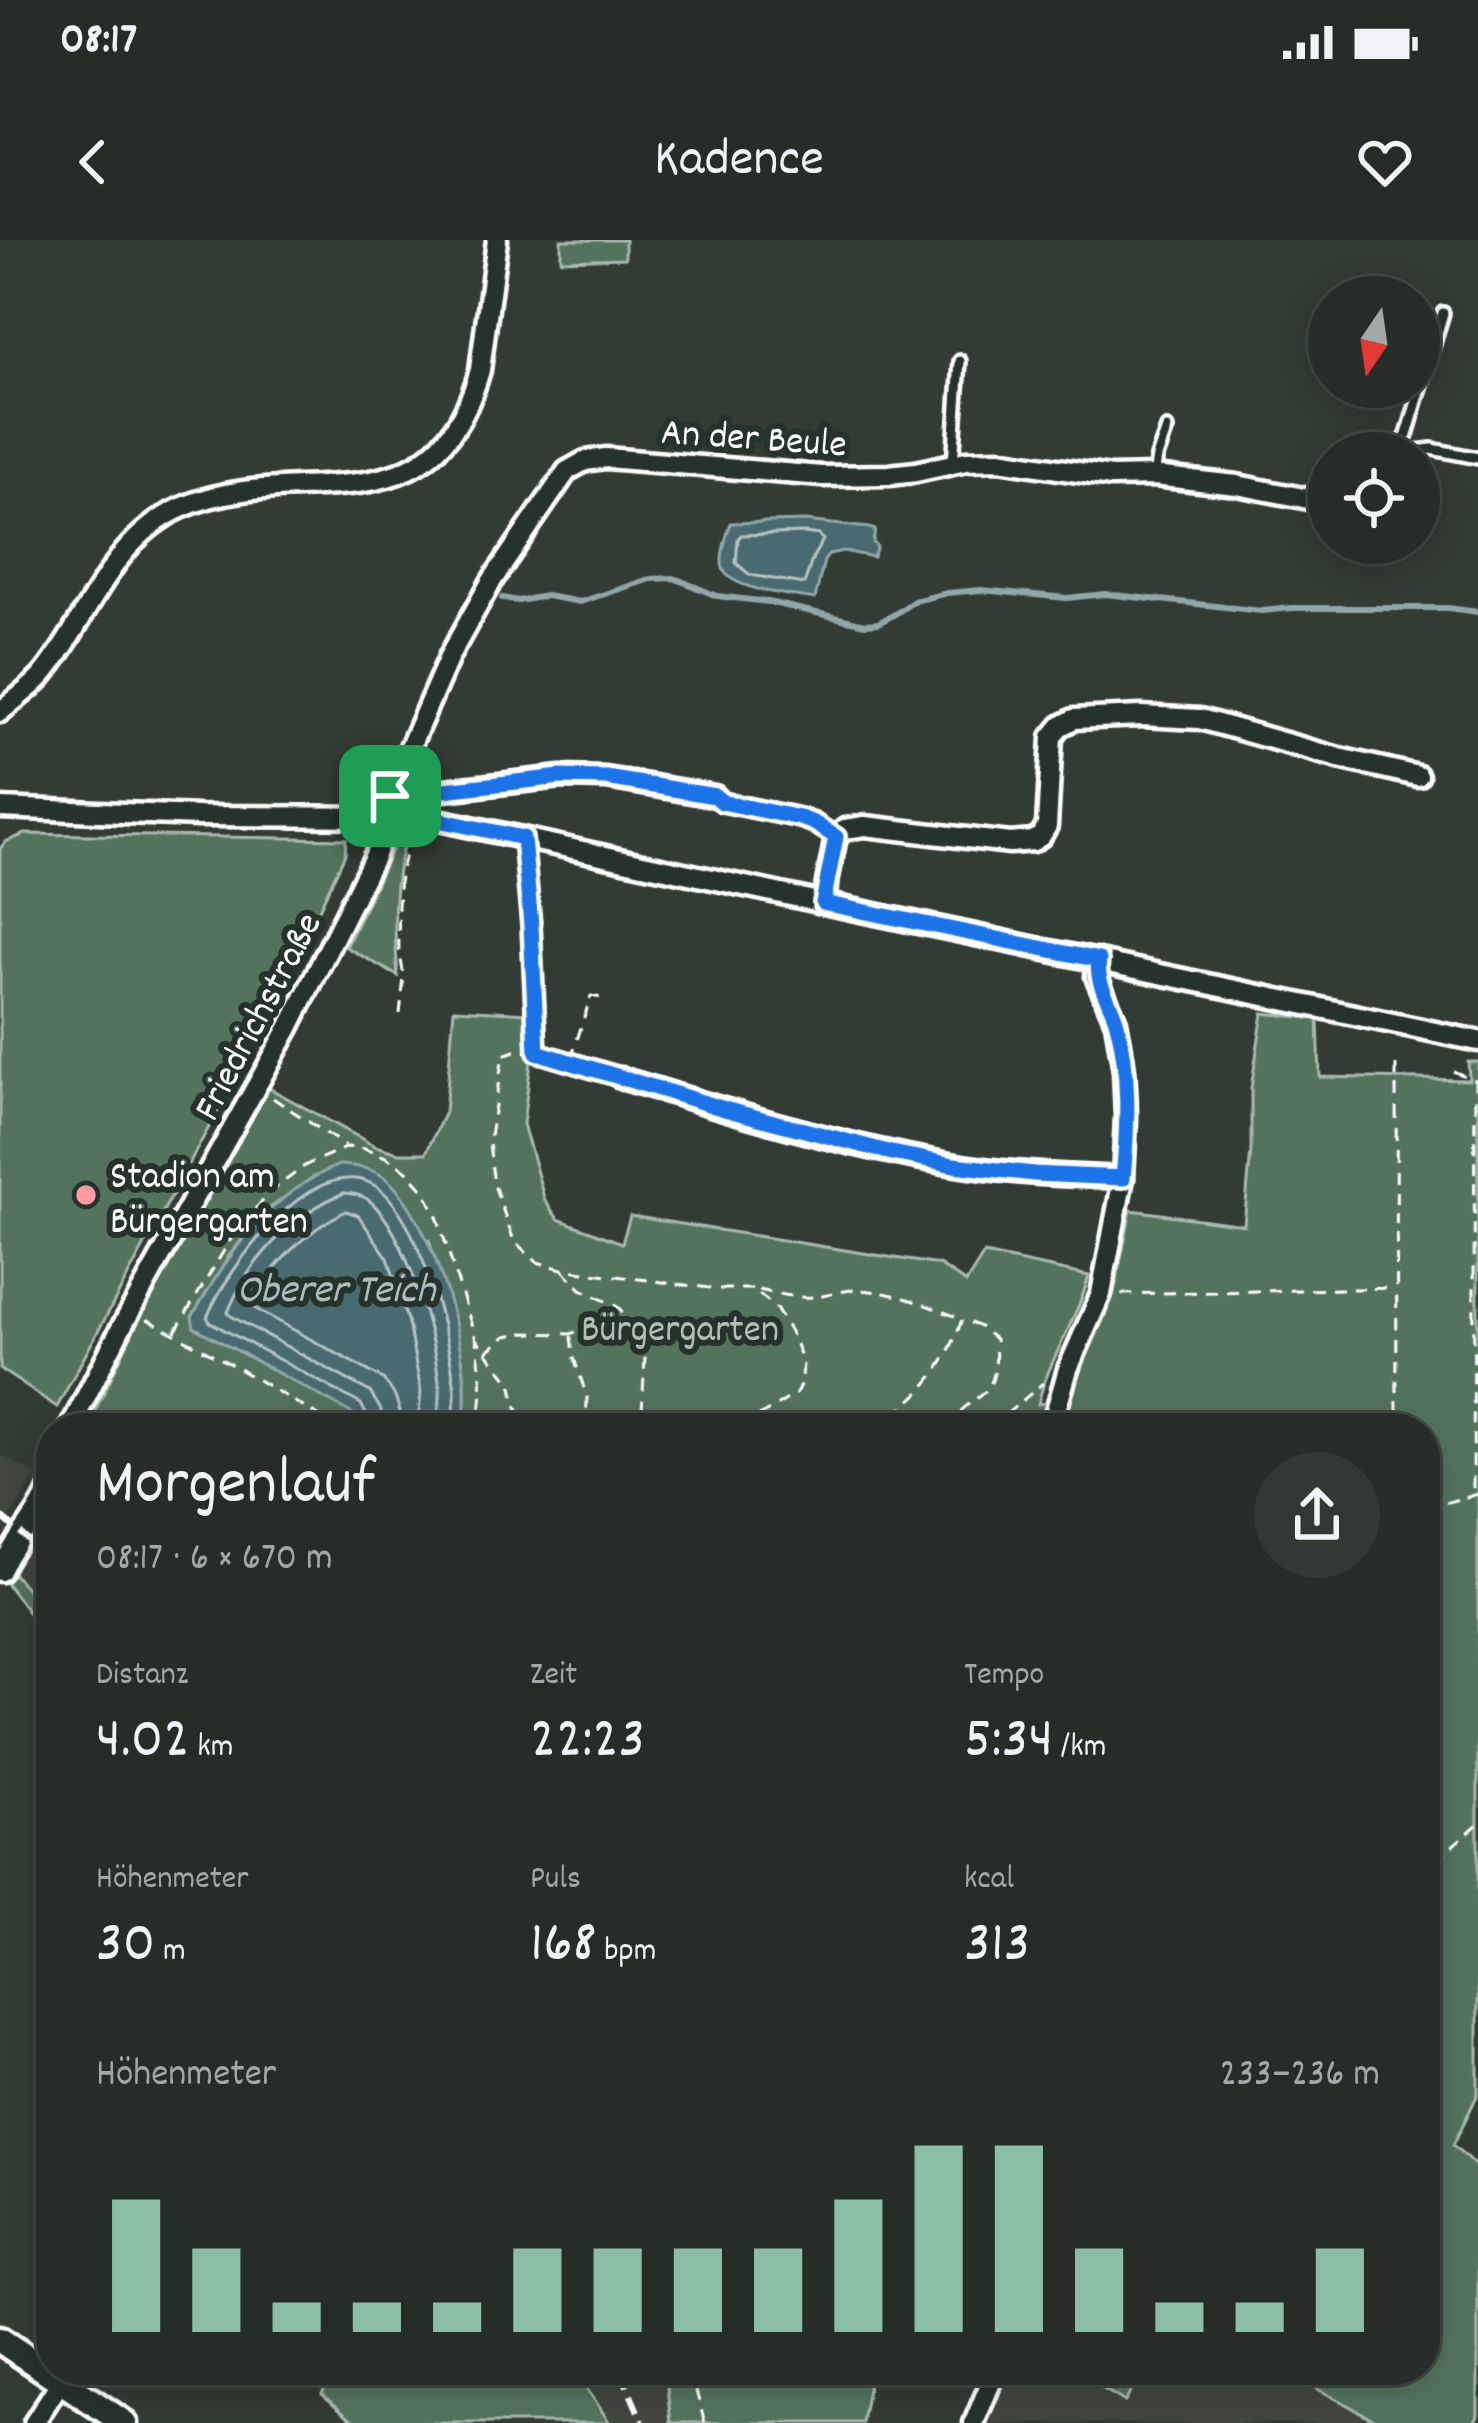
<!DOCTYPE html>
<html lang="de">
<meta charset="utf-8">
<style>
body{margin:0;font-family:Dekko,sans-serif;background:#323834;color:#f1f3f6;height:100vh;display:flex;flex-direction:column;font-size:45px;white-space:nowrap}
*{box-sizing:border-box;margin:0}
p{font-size:39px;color:#a4a7a8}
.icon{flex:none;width:66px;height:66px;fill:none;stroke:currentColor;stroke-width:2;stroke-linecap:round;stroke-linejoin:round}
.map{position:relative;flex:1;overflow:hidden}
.side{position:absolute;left:36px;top:1173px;width:1404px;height:972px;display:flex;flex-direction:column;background:#262c28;border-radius:48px;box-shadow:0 6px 30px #0003,0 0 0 3px #424845}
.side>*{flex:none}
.needle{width:78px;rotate:193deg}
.buttons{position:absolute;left:1308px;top:36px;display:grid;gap:24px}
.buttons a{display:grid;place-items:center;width:132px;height:132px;border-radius:50%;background:#262c28;box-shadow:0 6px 30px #0003,0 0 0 3px #424845;font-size:60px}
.pin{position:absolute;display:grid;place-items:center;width:102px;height:102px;color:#fff;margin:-51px;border-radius:24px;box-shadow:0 6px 18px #0006}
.round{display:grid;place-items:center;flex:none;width:126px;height:126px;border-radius:63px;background:#323834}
.headline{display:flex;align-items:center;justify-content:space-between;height:204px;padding:0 60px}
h1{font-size:66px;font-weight:600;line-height:90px}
.stats{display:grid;grid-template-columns:repeat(3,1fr);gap:18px;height:204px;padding:12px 60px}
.stats div{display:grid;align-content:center}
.stats b{font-size:60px;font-weight:600}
.stats small{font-size:33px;font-weight:400}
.stats p{font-size:33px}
.chart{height:336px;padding:24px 60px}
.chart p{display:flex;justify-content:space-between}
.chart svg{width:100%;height:216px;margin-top:12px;stroke:#8abfa5;stroke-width:6}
.status{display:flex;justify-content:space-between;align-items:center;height:84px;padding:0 60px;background:#262c28;direction:ltr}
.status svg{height:33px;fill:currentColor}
header{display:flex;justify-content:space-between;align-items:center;height:156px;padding:0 60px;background:#262c28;font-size:54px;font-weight:600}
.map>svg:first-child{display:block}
.built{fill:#43453f}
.green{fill:#52735d;stroke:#a8b9ae;stroke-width:3}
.water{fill:#486a6f;stroke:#91a6a9;stroke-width:3}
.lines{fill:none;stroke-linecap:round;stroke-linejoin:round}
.shore{stroke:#b6c3c5;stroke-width:3}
.stream{stroke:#91a6a9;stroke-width:6}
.service-casing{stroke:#fff;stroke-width:18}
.minor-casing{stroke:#fff;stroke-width:27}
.secondary-casing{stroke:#fff;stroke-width:33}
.path{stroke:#fff;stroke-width:3;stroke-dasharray:12 9;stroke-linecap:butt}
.service{stroke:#26332d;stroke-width:9}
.minor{stroke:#26332d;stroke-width:18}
.secondary{stroke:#26332d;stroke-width:24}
.rail{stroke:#fff;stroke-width:6;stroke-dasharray:18 9;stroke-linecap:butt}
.route-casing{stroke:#fff;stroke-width:24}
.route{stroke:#1a73e8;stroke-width:15}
.poi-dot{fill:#ff9aa2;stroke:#26332d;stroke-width:4.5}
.labels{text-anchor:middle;stroke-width:12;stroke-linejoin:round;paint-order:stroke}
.street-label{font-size:39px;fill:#fff;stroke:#26332d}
.poi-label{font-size:39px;fill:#fff;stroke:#26332d;text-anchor:start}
.park-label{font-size:39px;fill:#b1c0b6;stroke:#26332d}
.water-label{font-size:42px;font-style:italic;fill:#adbcbe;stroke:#26332d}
</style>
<div class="status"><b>08:17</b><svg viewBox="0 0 49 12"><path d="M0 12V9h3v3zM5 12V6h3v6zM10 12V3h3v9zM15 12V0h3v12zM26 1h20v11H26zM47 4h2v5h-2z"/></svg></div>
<header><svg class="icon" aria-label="back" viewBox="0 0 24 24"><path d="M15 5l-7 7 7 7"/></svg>Kadence<svg class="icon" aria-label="heart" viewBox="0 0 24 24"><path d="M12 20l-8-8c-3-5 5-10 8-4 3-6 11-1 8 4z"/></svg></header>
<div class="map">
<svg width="1478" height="2183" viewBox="0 0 1478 2183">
<rect width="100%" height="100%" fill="#333b35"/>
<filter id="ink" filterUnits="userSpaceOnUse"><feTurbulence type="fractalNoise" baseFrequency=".00833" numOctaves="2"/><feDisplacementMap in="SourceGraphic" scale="24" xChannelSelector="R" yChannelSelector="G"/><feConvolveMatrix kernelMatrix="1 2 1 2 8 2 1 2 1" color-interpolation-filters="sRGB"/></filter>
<g filter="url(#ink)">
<!-- built -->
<g class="built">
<polygon points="0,1214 36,1235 0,1293"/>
<polygon points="51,1266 51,1377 12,1332"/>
<polygon points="574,2130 665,2130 671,2183 610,2183"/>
<polygon points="1021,2130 1072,2130 1125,2161 1143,2130 1282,2130 1381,2183 980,2183 992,2152"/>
</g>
<!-- green -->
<g class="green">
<polygon points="561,0 625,0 625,18 561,20"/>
<path d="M401,590l6,5c-17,47 -13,92 -9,141l-52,-29z"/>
<polygon points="25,594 346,599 345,614 266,782 57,1167 0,1129 0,609 5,602"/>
<path d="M454,769l77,4 1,41 -9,70 22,77 13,18 64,24 8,-27 309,49 27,18 18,-29 105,22c-12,45 -41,84 -51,128l27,-4 49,-107 17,-83 113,15 7,-75v-62l12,-75 55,6 2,58 149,3 -1,-18h10v1032l-25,51 25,23v247l-4,8h-93l-99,-53h143v-942h-964c16,-52 -16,-136 -32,-188l-116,-63 -50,36 -34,43 -37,61 2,10 162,88 -8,13h-261l72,-151 108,-190 108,59 24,7h27l19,-41z"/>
<polygon points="12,1332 51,1377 51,1402 6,1343"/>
<polygon points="333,2130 574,2130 610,2183 356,2183 322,2154"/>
<polygon points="665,2130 871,2130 862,2183 671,2183"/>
<polygon points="1072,2130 1143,2130 1125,2162"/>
</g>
<!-- water -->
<g class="water">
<path d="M805,281l64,7 6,2 -2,12 4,5 -4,10 -30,-6 -14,3 -5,7 -9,38c-23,-4 -79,-8 -91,-28 -6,-11 3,-37 7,-48z"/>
<path d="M339,925c16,1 32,3 45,12 49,37 95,194 77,251h-113l7,-13 -161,-88 -2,-10c37,-64 76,-123 147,-152z"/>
</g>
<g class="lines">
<!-- shore -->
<g class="shore">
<polygon points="805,293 819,295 823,300 813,317 804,344 750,335 736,323 738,299 741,295"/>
<path d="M363,1188l4,-12 -6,-12 -151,-82 -3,-5c21,-48 103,-164 165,-133 46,23 79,159 83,208 1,12 -3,24 -4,36"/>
<path d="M380,1188l1,-18 -11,-18 -139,-76 -3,-4c20,-51 66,-99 116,-119 10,1 19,2 26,8 39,34 65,140 70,190 1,13 -4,24 -4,37"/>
<path d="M399,1188c3,-20 -3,-36 -18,-50l-125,-69 -3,-4c17,-40 54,-75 93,-94l12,4 30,43 20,65 13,68 -3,37"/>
</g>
<!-- stream -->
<polyline class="stream" points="502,358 518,361 546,356 580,362 651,339 674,338 717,356 768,362 865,384 878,383 895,374 914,361 947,353 981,350 1067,358 1105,354 1262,371 1292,368 1448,368 1478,372"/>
<defs>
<g id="service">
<polyline points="1396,213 1407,195 1443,73"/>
<polyline points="1401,213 1432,209 1478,218"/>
<polyline points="953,224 960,121"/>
<polyline points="1154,236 1157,217 1167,189"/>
</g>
<g id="minor">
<path d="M0,472c14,-12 30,-23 42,-36 47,-56 66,-135 139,-168 115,-52 251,32 299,-138l17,-130"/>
<polyline points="390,556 561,537 606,538 715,556"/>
<polyline points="0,568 198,576 425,577 823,663 1478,801"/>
<polyline points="823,663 836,597 845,589 865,586 1010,603 1033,601 1041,596 1047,586 1052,497 1061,486 1074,479 1141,476 1200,479 1339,518 1418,536"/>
<path d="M621,838c108,33 217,67 329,86 57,10 115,11 173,14"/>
<polyline points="70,1188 121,1088 289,788 375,615 398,534 450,415 491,342 567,231 585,221 606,218 822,236 889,235 916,232 966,221 999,220 1111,237 1154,236 1237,245 1329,263"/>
<polyline points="1051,1188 1068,1129 1101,1054 1123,938 1126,877 1124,831 1116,782 1096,736 1099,720"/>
<path d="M0,1331c14,-31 39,-54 51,-86"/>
<polyline points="34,2183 68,2130"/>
<polyline points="974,2183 996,2130"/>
</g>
<polyline id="secondary" points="0,2100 124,2183"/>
</defs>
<!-- service casing -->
<use href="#service" class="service-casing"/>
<!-- minor casing -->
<use href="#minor" class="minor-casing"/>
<!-- secondary casing -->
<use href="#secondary" class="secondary-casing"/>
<!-- path -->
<g class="path">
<polyline points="732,564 800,578 821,588"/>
<polyline points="525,621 537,812 602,832"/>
<polyline points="400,774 404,737 399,709 398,666 400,634 410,596"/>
<polyline points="537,812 515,811 503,815 489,903 494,945 514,1001 537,1022 562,1029 717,1049 753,1049 775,1067 793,1097 803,1122 802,1140 796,1154 739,1188 734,1188"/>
<polyline points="571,819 591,756 606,759"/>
<polyline points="1396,825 1397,1188"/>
<polyline points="1453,831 1475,840 1473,1256"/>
<polyline points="273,858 345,906"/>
<polyline points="563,1030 581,1049 618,1067 636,1088 645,1118 641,1188"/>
<path d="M759,1050c18,4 36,8 56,7 12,-1 25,-6 37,-7 37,-1 77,16 110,29 -16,50 -53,100 -108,109"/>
<polyline points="1121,1054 1393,1048"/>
<polyline points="147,1079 234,1126 339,1188"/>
<polyline points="175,1092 238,987 273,950 306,925 347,907 364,909 386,917 407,931 424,950 437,976 476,1099 511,1143 522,1188"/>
<polyline points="571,1096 573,1115 587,1157 586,1188"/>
<polyline points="486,1112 506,1096 523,1093 571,1094 594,1083 618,1081 635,1087"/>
<polyline points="1073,1183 1393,1183"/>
<path d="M475,1188c11,-27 6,-59 1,-87"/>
<path d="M947,1188c28,-43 53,-21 48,-89l-15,-12 -16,-7"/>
<polyline points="990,1188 1043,1143"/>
<polyline points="1425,1268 1478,1254"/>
<polyline points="1425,1638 1442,1615 1478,1584"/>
<polyline points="690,2130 705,2183"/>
</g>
<!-- service -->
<use href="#service" class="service"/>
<!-- minor -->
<use href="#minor" class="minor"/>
<!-- secondary -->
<use href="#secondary" class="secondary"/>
<!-- rail -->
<g class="rail">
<polyline points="0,1275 51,1321"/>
<polyline points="620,2130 643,2183"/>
</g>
</g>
</g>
<g class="lines" filter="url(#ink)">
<defs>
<path id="route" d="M561,537l45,1 109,18 7,6 78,16 14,5 22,14 -13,66 276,57c-4,24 12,40 18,63 13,49 11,104 6,155l-89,-4 -80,-9 -62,-12 -164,-43 -191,-58 -6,-127 -8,-87 -99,-21 -39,1 5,-22z"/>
</defs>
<!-- route casing -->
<use href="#route" class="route-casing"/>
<!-- route -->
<use href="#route" class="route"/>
</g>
<!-- markers -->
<circle class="poi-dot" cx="86" cy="955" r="12"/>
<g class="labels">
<!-- street labels -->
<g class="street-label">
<text transform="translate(754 195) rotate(4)" y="14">An der Beule</text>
<text transform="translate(255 775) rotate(-62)" y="14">Friedrichstraße</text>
</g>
<!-- poi labels -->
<g class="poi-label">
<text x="110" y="947">Stadion am<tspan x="110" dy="45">Bürgergarten</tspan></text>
</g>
<!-- park labels -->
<g class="park-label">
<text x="680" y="1100">Bürgergarten</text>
</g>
<!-- water labels -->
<g class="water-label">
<text x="336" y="1061">Oberer Teich</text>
</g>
</g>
</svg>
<div class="buttons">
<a><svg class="needle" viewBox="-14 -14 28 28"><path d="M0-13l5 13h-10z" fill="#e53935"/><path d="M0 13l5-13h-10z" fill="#a4a7a8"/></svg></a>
<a><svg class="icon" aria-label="locate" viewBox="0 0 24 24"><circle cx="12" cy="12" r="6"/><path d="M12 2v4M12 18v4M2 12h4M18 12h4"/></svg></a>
</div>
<div class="pin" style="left:390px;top:556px;background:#1e9e55"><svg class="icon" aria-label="arrive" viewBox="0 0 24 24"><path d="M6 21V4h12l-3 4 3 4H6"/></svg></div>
<section class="side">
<div class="headline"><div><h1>Morgenlauf</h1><p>08:17 · 6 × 670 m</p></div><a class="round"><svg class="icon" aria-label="share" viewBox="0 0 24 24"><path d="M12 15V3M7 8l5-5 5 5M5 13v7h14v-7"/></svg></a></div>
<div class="stats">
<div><p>Distanz</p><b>4.02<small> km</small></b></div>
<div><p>Zeit</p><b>22:23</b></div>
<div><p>Tempo</p><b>5:34<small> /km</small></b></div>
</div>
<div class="stats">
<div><p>Höhenmeter</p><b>30<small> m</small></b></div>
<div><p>Puls</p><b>168<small> bpm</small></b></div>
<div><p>kcal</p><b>313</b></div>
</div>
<div class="chart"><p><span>Höhenmeter</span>233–236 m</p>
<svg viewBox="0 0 160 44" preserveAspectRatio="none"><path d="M5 44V17M15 44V27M25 44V38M35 44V38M45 44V38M55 44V27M65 44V27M75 44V27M85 44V27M95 44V17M105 44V6M115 44V6M125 44V27M135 44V38M145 44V38M155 44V27"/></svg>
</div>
</section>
</div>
